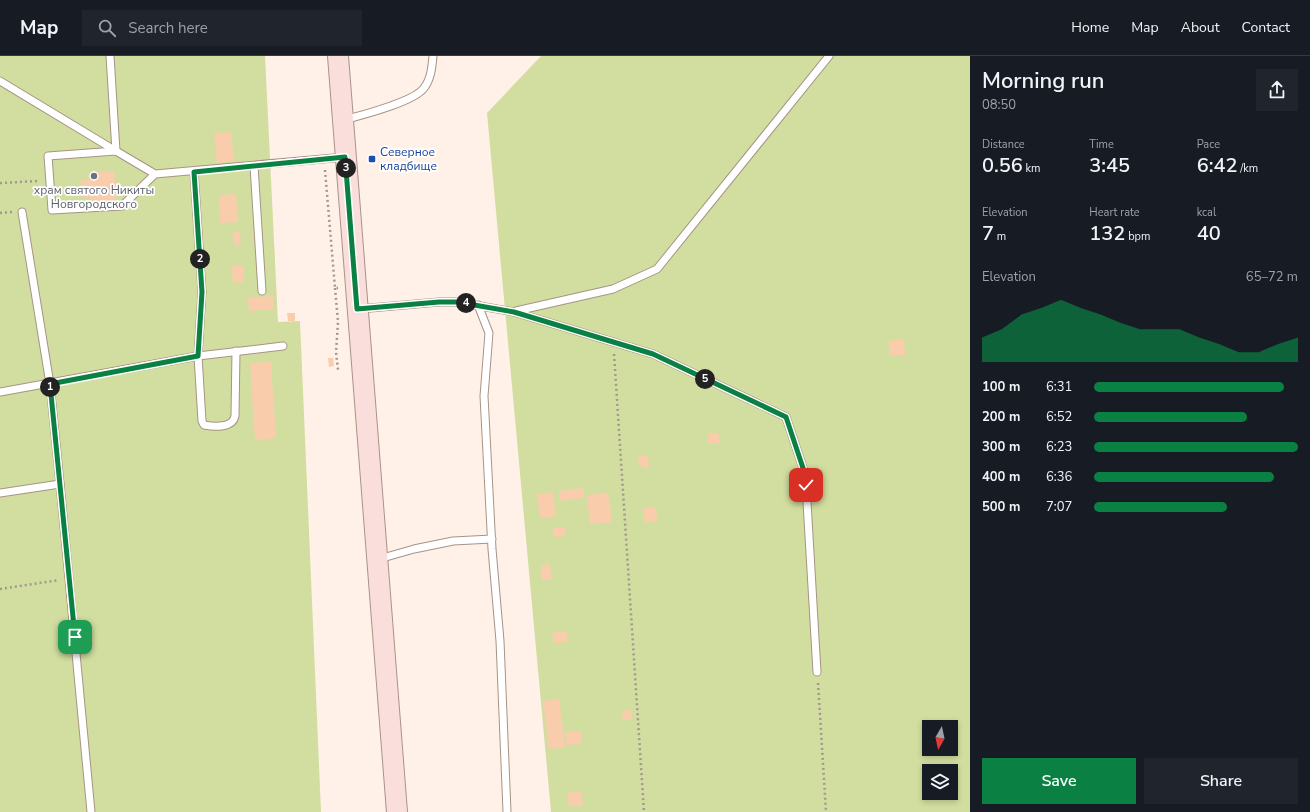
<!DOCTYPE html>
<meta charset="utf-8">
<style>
body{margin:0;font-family:"Nunito Sans",sans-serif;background:#20242c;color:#f1f3f6;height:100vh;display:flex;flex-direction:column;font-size:15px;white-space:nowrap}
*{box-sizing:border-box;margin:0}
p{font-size:13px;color:#9ea1a6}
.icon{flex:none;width:22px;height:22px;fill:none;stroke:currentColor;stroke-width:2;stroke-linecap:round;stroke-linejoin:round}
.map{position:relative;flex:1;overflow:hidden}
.sheet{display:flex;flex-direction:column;background:#171b24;width:340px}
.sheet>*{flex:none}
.needle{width:26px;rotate:189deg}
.buttons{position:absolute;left:922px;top:664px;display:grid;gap:8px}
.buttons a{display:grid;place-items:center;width:36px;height:36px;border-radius:0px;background:#171b24;box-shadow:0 2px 6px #0003;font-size:20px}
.pin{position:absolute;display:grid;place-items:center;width:34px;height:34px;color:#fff;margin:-17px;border-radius:8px;box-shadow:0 2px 6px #0006}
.km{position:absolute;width:20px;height:20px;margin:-10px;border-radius:50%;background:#222;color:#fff;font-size:11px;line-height:20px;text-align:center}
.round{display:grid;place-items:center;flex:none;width:42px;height:42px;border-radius:0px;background:#20242c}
.overview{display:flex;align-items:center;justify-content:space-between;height:68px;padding:0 12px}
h1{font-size:22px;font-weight:600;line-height:30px}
.metrics{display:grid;grid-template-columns:repeat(3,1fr);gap:6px;height:68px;padding:4px 12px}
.metrics div{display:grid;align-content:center}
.metrics b{font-size:20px;font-weight:600}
.metrics small{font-size:11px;font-weight:400}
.metrics p{font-size:11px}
.chart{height:112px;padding:8px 12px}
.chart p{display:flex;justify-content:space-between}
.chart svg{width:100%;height:72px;margin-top:4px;fill:#0b8043;opacity:.7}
.action{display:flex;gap:8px;margin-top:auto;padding:8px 12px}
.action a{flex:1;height:46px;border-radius:0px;background:#0b8043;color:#fff;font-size:16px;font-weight:600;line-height:46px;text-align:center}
.action a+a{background:#20242c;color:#f1f3f6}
ul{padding:0 12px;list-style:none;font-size:13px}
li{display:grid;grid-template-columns:64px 48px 1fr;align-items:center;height:30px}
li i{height:10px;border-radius:5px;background:#0b8043}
header{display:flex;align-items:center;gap:24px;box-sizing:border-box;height:56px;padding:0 20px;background:#171b24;border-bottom:1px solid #363941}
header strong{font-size:19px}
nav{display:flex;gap:22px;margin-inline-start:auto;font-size:14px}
.search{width:280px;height:36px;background:#20242c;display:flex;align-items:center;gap:10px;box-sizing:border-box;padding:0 14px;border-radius:0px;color:#9ea1a6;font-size:15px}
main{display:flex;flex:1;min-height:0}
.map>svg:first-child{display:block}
.green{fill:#d2de9f;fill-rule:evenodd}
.building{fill:#f9cdac}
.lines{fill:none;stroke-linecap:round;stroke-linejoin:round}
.service-casing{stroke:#a89386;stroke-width:9}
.secondary-casing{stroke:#a89386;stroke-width:22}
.path{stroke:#a39790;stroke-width:2.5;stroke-dasharray:2 3;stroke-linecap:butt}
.service{stroke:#fff;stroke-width:7}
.secondary{stroke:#fadedc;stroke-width:20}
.route-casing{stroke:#fff;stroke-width:8}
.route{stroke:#0b8043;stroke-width:5}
.transit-dot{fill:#1a4fb4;stroke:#fff;stroke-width:1.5}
.worship-dot{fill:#6b7280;stroke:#fff;stroke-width:1.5}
.labels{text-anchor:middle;stroke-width:3.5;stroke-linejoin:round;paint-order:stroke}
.transit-label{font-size:12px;fill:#164399;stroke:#fff;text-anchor:start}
.worship-label{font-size:12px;fill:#5b616d;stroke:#fff}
</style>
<header>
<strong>Map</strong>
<div class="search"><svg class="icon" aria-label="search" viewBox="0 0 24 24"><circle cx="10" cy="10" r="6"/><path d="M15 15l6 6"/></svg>Search here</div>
<nav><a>Home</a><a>Map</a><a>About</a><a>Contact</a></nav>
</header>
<main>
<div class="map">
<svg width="970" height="756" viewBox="0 0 970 756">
<rect width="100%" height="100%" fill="#fff1e8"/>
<!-- green -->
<g class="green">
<polygon points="0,0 265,0 278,266 300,265 321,756 0,756"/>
<path d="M541,0h429v756h-419l-64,-699zM929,671h22v22h-22zM929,715h22v22h-22z"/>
</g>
<!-- building -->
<g class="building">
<polygon points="231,76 234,105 217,107 214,77"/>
<polygon points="114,115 115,127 120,126 121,137 116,137 116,148 91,149 91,141 82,141 81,124 89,124 89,116"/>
<polygon points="236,138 238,166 220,167 219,139"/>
<polygon points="240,175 241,188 234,189 233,176"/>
<polygon points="232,210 243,210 244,226 233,227"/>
<polygon points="273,240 274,253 249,255 248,242"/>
<polygon points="287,257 295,257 295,265 288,265"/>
<polygon points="904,283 905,299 889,299 889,284"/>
<polygon points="328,302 333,302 334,310 329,311"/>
<polygon points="271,306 276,382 255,384 250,307"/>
<polygon points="708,377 719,378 719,388 708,388"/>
<polygon points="648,399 649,412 643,412 642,409 639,409 638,400"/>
<polygon points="583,432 584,442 560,445 559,435"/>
<polygon points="553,436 556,460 540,462 537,438"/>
<polygon points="608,437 612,466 590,468 587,439"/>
<polygon points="656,451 657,465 644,466 643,452"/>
<polygon points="565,471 566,480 554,481 553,472"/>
<polygon points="550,508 552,524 542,524 541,509"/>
<polygon points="566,575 568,586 554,587 552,577"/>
<polygon points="559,643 565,691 549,693 543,645"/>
<polygon points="631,654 632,663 623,664 622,655"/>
<polygon points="582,675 582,688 566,689 566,676"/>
<polygon points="581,735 583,749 569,750 567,737"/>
</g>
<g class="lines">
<defs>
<g id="service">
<polyline points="110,0 116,95"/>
<polyline points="0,25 116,95"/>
<path d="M344,64c18,-5 70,-18 80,-32 7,-9 8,-21 9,-32"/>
<polyline points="254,110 262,235"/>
<path d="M194,115l8,121 -4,64 4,65 2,4c11,2 29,3 31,-9l1,-65"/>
<polyline points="155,118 116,95 48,100 52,154 122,150 155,118 345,101"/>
<polyline points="22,156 50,328 60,428 91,756"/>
<polyline points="478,249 489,277 484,340 492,493 500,585 507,756"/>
<polyline points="359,253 439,246 457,246 514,256 653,298 786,361 804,415 806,429 817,616"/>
<polyline points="516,255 613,233 657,213 829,0"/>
<polyline points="0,336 198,300 283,290"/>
<polyline points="0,437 60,428"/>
<polyline points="379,503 414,493 453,485 492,483"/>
</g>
<polyline id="secondary" points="338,0 397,756"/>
</defs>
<!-- service casing -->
<use href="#service" class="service-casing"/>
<!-- secondary casing -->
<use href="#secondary" class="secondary-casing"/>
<!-- path -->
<g class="path">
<polyline points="325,114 335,232 338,232"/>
<polyline points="0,127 39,125"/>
<polyline points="0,157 12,156"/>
<polyline points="335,232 338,266 336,296 338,314"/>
<polyline points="614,298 644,756"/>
<polyline points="0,533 59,524"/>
<polyline points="818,627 826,756"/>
</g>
<!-- service -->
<use href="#service" class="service"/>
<!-- secondary -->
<use href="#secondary" class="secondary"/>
</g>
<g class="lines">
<defs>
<polyline id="route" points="75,581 50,328 198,300 202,236 194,116 345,101 357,253 439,246 457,246 514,256 653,298 786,361 804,415 806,429"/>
</defs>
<!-- route casing -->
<use href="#route" class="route-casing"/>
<!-- route -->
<use href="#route" class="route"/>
</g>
<!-- markers -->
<rect class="transit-dot" x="368" y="99" width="8" height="8" rx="2"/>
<circle class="worship-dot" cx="94" cy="120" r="4"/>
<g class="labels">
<!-- transit labels -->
<g class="transit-label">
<text x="380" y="100">Северное<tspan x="380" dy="14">кладбище</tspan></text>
</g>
<!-- worship labels -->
<g class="worship-label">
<text x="94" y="138">храм святого Никиты<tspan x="94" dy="14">Новгородского</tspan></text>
</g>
</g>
</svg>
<div class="buttons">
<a><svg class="needle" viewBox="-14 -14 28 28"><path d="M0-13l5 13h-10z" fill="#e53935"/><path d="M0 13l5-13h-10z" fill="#9ea1a6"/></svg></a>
<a><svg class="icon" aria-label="layers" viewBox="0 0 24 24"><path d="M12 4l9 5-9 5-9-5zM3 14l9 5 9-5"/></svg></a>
</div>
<div class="pin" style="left:75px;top:581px;background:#1e9e55"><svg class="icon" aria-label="arrive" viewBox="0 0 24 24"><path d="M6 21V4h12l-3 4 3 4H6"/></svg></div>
<div class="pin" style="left:806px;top:429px;background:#d93025"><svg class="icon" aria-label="check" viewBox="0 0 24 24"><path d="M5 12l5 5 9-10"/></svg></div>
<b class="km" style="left:50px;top:331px">1</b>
<b class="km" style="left:200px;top:203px">2</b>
<b class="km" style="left:346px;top:112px">3</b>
<b class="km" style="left:466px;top:247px">4</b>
<b class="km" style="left:705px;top:323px">5</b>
</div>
<section class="sheet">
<div class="overview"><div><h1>Morning run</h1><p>08:50</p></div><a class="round"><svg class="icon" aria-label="share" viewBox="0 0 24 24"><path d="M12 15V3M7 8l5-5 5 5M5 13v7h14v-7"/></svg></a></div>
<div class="metrics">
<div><p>Distance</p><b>0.56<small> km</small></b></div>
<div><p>Time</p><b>3:45</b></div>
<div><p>Pace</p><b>6:42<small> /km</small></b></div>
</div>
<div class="metrics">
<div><p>Elevation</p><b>7<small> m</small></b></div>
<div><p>Heart rate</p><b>132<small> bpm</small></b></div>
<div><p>kcal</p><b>40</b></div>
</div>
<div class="chart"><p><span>Elevation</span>65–72 m</p>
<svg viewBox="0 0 160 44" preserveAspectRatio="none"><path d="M0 44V29L10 24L20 15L30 11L40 6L50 11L60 15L70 20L80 24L90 24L100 24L110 29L120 33L130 38L140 38L150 33L160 29V44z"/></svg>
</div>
<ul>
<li><b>100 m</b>6:31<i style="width:93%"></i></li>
<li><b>200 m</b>6:52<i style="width:75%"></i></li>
<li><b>300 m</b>6:23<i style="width:100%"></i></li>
<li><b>400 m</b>6:36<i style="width:88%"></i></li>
<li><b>500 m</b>7:07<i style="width:65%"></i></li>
</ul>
<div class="action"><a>Save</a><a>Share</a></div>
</section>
</main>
